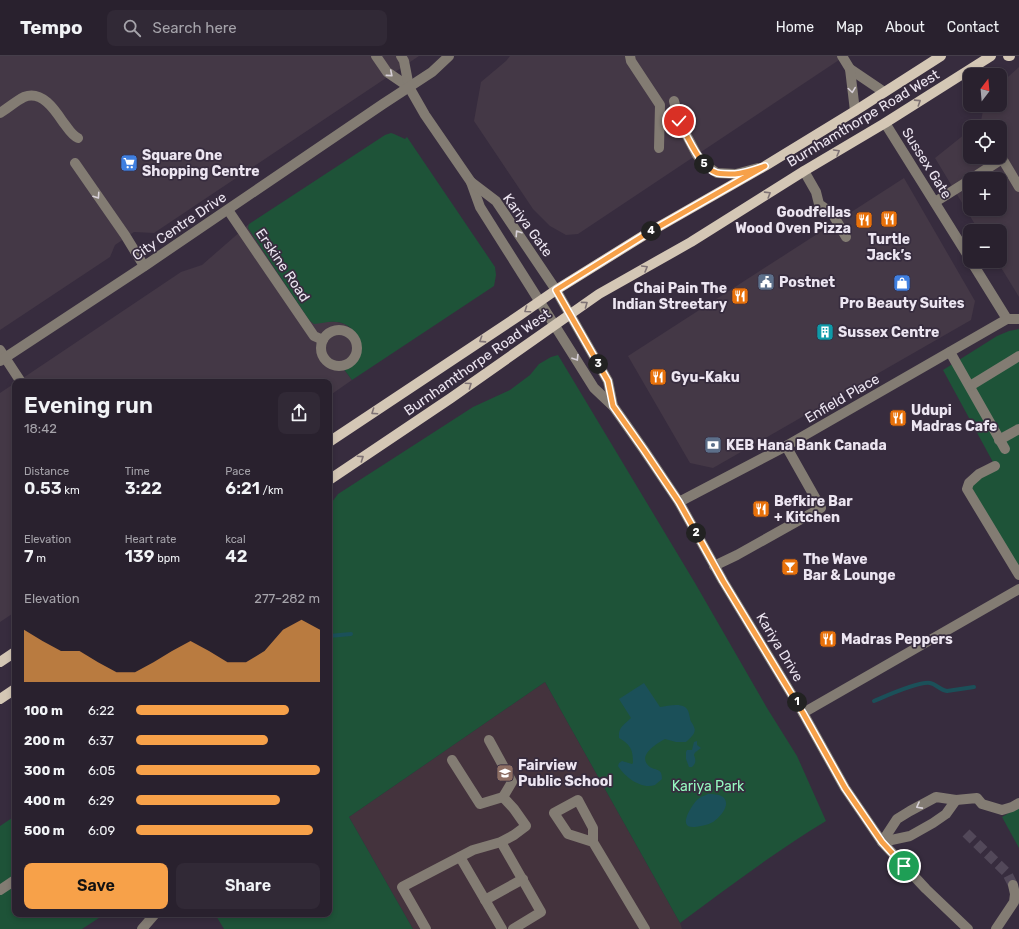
<!DOCTYPE html>
<meta charset="utf-8">
<style>
body{margin:0;font-family:Rubik,sans-serif;background:#312936;color:#f1f3f6;height:100vh;display:flex;flex-direction:column;font-size:15px;white-space:nowrap}
*{box-sizing:border-box;margin:0}
p{font-size:13px;color:#a5a3aa}
.icon{flex:none;width:22px;height:22px;fill:none;stroke:currentColor;stroke-width:2;stroke-linecap:round;stroke-linejoin:round}
.map{position:relative;flex:1;overflow:hidden}
.details{position:absolute;left:12px;top:323px;width:320px;height:538px;display:flex;flex-direction:column;background:#29212e;border-radius:8px;box-shadow:0 2px 6px #0003,0 0 0 1px #453e4a}
.details>*{flex:none}
.needle{width:26px;rotate:16deg}
.buttons{position:absolute;left:963px;top:12px;display:grid;gap:8px}
.buttons a{display:grid;place-items:center;width:44px;height:44px;border-radius:8px;background:#29212e;box-shadow:0 2px 6px #0003,0 0 0 1px #453e4a;font-size:20px}
.pin{position:absolute;display:grid;place-items:center;width:34px;height:34px;color:#fff;margin:-17px;border:2px solid #fff;border-radius:50%;box-shadow:0 1px 4px #0007}
.km{position:absolute;width:20px;height:20px;margin:-10px;border-radius:50%;background:#222;color:#fff;font-size:11px;line-height:20px;text-align:center}
.round{display:grid;place-items:center;flex:none;width:42px;height:42px;border-radius:8px;background:#312936}
.overview{display:flex;align-items:center;justify-content:space-between;height:68px;padding:0 12px}
h1{font-size:22px;font-weight:600;line-height:30px}
.figures{display:grid;grid-template-columns:repeat(3,1fr);gap:6px;height:68px;padding:4px 12px}
.figures div{display:grid;align-content:center}
.figures b{font-size:17px;font-weight:600}
.figures small{font-size:11px;font-weight:400}
.figures p{font-size:11px}
.chart{height:112px;padding:8px 12px}
.chart p{display:flex;justify-content:space-between}
.chart svg{width:100%;height:72px;margin-top:4px;fill:#f7a149;opacity:.7}
.primary-button{display:flex;gap:8px;margin-top:auto;padding:8px 12px}
.primary-button a{flex:1;height:46px;border-radius:8px;background:#f7a149;color:#111;font-size:16px;font-weight:600;line-height:46px;text-align:center}
.primary-button a+a{background:#312936;color:#f1f3f6}
ul{padding:0 12px;list-style:none;font-size:13px}
li{display:grid;grid-template-columns:64px 48px 1fr;align-items:center;height:30px}
li i{height:10px;border-radius:5px;background:#f7a149}
header{display:flex;align-items:center;gap:24px;box-sizing:border-box;height:56px;padding:0 20px;background:#29212e;border-bottom:1px solid #453e4a}
header strong{font-size:19px}
nav{display:flex;gap:22px;margin-inline-start:auto;font-size:14px}
.search{width:280px;height:36px;background:#312936;display:flex;align-items:center;gap:10px;box-sizing:border-box;padding:0 14px;border-radius:8px;color:#a5a3aa;font-size:15px}
.map>svg:first-child{display:block}
.commercial{fill:#443846;fill-rule:evenodd}
.education{fill:#44333d}
.green{fill:#1e5338}
.water{fill:#1b5059}
.lines{fill:none;stroke-linecap:round;stroke-linejoin:round}
.stream{stroke:#1b5059;stroke-width:4}
.minor-tunnel{stroke:#524859;stroke-width:10;stroke-dasharray:10 5;stroke-linecap:butt}
.minor{stroke:#837c73;stroke-width:10}
.major{stroke:#d4c7b5;stroke-width:10}
.oneway{stroke:#d7d0d8}
.oneway2{stroke:#7e7274}
.route-casing{stroke:#fff;stroke-width:8}
.route{stroke:#f7a149;stroke-width:5}
.labels{text-anchor:middle;stroke-width:3.5;stroke-linejoin:round;paint-order:stroke}
.street-label{font-size:14px;fill:#ece5f1;stroke:#372c3e}
.poi-label{font-size:14px;font-weight:bold;fill:#ece5f1;stroke:#372c3e;text-anchor:start}
.park-label{font-size:14px;fill:#95fac0;stroke:#372c3e}
</style>
<header>
<strong>Tempo</strong>
<div class="search"><svg class="icon" aria-label="search" viewBox="0 0 24 24"><circle cx="10" cy="10" r="6"/><path d="M15 15l6 6"/></svg>Search here</div>
<nav><a>Home</a><a>Map</a><a>About</a><a>Contact</a></nav>
</header>
<div class="map">
<svg width="1019" height="873" viewBox="0 0 1019 873">
<rect width="100%" height="100%" fill="#372c3e"/>
<!-- commercial -->
<g class="commercial">
<polygon points="0,0 419,0 154,177 134,176 115,189 110,201 0,274"/>
<polygon points="510,0 845,0 578,178 566,179 550,170 533,153 474,65 481,26 506,5"/>
<path d="M1019,11v230l-22,-36h3v-30h-21l-44,-73 35,-28v27h30v-30h-26l7,-6 3,-16h16v-21zM970,123h30v30h-30z"/>
<polygon points="904,122 975,245 971,264 713,412 690,407 628,300"/>
<polygon points="249,168 248,172 309,264 329,266 337,266 345,268 351,273 356,279 358,285 356,293 353,301 343,312 352,324 329,340 329,326 17,326 181,216 202,209"/>
<polygon points="15,327 15,556 0,566 0,337"/>
</g>
<!-- education -->
<polygon class="education" points="545,626 680,867 682,873 413,873 349,761"/>
<!-- green -->
<g class="green">
<path d="M391,77l3,1 11,5 2,-2 88,130 1,8 -2,11 -142,94 -9,-12c12,-11 23,-30 5,-42 -3,-2 -8,-4 -12,-4 -7,-1 -15,2 -22,2l-5,-4 -61,-92 1,-4 136,-89z"/>
<polygon points="1019,273 1019,521 964,429 994,408 943,314 997,280 1009,275"/>
<path d="M558,299l137,228 72,125 30,48 29,65c-51,31 -99,67 -146,102l-135,-241 -196,135 64,112h-189l-9,-15h114v-408l9,-12 135,-87 37,-17 20,-15 9,-11 12,-7z"/>
<polygon points="1019,751 1019,792 1002,761"/>
<polygon points="15,760 15,858 105,858 82,873 0,873 0,770"/>
</g>
<!-- water -->
<g class="water">
<path d="M644,627l16,24c8,-1 18,-4 25,0 4,3 4,7 5,11 0,4 3,5 4,9 3,6 -4,11 -8,15h-10l-11,-3c-9,5 -29,17 -15,28 7,4 12,1 12,12 -2,2 -5,4 -7,6 -14,5 -31,-9 -37,-19l1,-3 3,-2 10,3 1,-1c0,-13 -2,-18 -14,-25 -1,-11 5,-13 12,-20l-12,-19z"/>
<path d="M697,685v4l4,3c-2,2 -7,4 -7,7 0,1 1,2 1,3 1,4 0,6 -3,9h-3l-3,-8v-7l1,-2h5l2,-8z"/>
<path d="M708,738c5,0 11,0 15,3 9,8 -4,21 -10,25 -5,3 -12,4 -18,5 -19,2 -3,-22 2,-27 4,-4 7,-4 11,-6z"/>
</g>
<g class="lines">
<!-- stream -->
<g class="stream">
<polyline points="329,580 351,578"/>
<path d="M874,645c12,-5 45,-20 56,-18 6,1 10,7 17,8l27,-4"/>
</g>
<!-- minor-tunnel -->
<polyline class="minor-tunnel" points="966,777 1007,817 1013,829"/>
<!-- minor -->
<g class="minor">
<polyline points="376,0 387,16 409,31"/>
<polyline points="401,0 404,5 409,31 425,59 471,126 480,151 528,227 594,332 613,350 644,394 679,446 723,525 803,657 845,732 882,786 926,833 968,873"/>
<polyline points="630,0 631,5 660,49 659,92"/>
<polyline points="842,0 850,13 884,36"/>
<polyline points="850,13 855,55"/>
<polyline points="674,45 679,65 697,99 704,108 717,117 736,118 758,112"/>
<path d="M0,57c8,-5 16,-12 24,-16 18,-7 31,13 39,25 5,6 8,13 15,16"/>
<polyline points="885,67 970,203"/>
<polyline points="1000,99 1019,131"/>
<polyline points="75,107 125,179 144,210"/>
<polyline points="804,115 816,136 819,148 832,157 846,181"/>
<polyline points="971,123 1002,103"/>
<polyline points="471,126 496,145 556,234 608,325 613,350"/>
<polyline points="935,146 970,124"/>
<polyline points="228,154 314,280 323,284"/>
<polyline points="971,205 1007,263"/>
<circle cx="339" cy="292" r="18"/>
<polyline points="0,294 21,326"/>
<polyline points="950,296 1005,393"/>
<polyline points="0,305 146,209 383,48 432,16 449,0"/>
<polyline points="970,330 1019,300"/>
<polyline points="999,384 1019,373"/>
<polyline points="995,410 979,418 969,427 967,433 1019,519"/>
<polyline points="679,446 786,390 1007,263 1019,263"/>
<polyline points="714,510 737,499 821,452 786,390"/>
<polyline points="803,657 1019,533"/>
<polyline points="452,704 480,748 503,741"/>
<polyline points="501,786 541,856 513,873"/>
<polyline points="593,786 568,778 554,757 578,744 593,772 593,786 645,873"/>
<polyline points="882,786 897,763 910,755 936,741 956,744 977,742 982,748 1002,754 1012,751 1019,747"/>
<polyline points="882,786 910,780 933,767 946,758 956,744"/>
<polyline points="460,801 502,873"/>
<polyline points="0,834 15,824"/>
<polyline points="485,844 523,823"/>
<polyline points="142,873 155,858"/>
<polyline points="426,873 402,831 473,794 501,786 514,779 526,770 514,753 503,741 512,726 489,684"/>
<polyline points="996,873 1014,846 1015,838 1013,829"/>
</g>
<!-- major -->
<g class="major">
<polyline points="1008,0 1010,0"/>
<polyline points="329,386 520,259 556,234 646,178 765,110 855,55 941,0"/>
<polyline points="329,424 451,342 599,238 691,186 804,115 885,67 991,0"/>
<polyline points="0,606 15,596"/>
<polyline points="0,643 15,633"/>
</g>
</g>
<!-- one-way arrows -->
<defs><path id="oneway-chevron" d="M-2-3.5L2.5 0L-2 3.5" fill="none" stroke-width="1.6" stroke-linecap="round" stroke-linejoin="round"/></defs>
<g class="oneway">
<use href="#oneway-chevron" transform="translate(390 18) rotate(40)"/>
<use href="#oneway-chevron" transform="translate(852 34) rotate(82)"/>
<use href="#oneway-chevron" transform="translate(97 140) rotate(56)"/>
<use href="#oneway-chevron" transform="translate(518 177) rotate(-124)"/>
<use href="#oneway-chevron" transform="translate(576 302) rotate(58)"/>
<use href="#oneway-chevron" transform="translate(919 750) rotate(152)"/>
</g>
<g class="oneway2">
<use href="#oneway-chevron" transform="translate(918 46) rotate(-33)"/>
<use href="#oneway-chevron" transform="translate(837 96) rotate(-30)"/>
<use href="#oneway-chevron" transform="translate(768 138) rotate(-32)"/>
<use href="#oneway-chevron" transform="translate(645 212) rotate(-30)"/>
<use href="#oneway-chevron" transform="translate(585 248) rotate(-36)"/>
<use href="#oneway-chevron" transform="translate(527 254) rotate(145)"/>
<use href="#oneway-chevron" transform="translate(482 284) rotate(147)"/>
<use href="#oneway-chevron" transform="translate(469 329) rotate(-35)"/>
<use href="#oneway-chevron" transform="translate(374 356) rotate(146)"/>
<use href="#oneway-chevron" transform="translate(361 402) rotate(-34)"/>
</g>
<g class="lines">
<defs>
<path id="route" d="M679,65c8,14 21,47 38,52 5,1 13,1 18,1 10,-1 21,-5 30,-8l-119,68 -90,56 52,91 5,25 31,44 35,52 44,79 80,132 42,75 37,54 22,24"/>
</defs>
<!-- route casing -->
<use href="#route" class="route-casing"/>
<!-- route -->
<use href="#route" class="route"/>
</g>
<!-- icons -->
<defs>
<symbol id="supermarket-square" viewBox="-11 -11 22 22"><rect x="-9" y="-9" width="18" height="18" rx="4" fill="#3f7fe0" stroke="#372c3e"/><path d="M-6-5.5h2.5l.6 2H6L4.5 2H-2.5L-4.4-4H-6ZM-1.5 3.2a1.3 1.3 0 1 0 .1 0ZM3 3.2a1.3 1.3 0 1 0 .1 0Z" fill="#fff"/></symbol>
<symbol id="restaurant-square" viewBox="-11 -11 22 22"><rect x="-9" y="-9" width="18" height="18" rx="4" fill="#e8710a" stroke="#372c3e"/><path d="M-5-6h1v4h1v-4h1v4h1v-4h1v5L-1.5 .5V6h-2V.5L-5-1ZM5-6V6H3V1.5H1.5Q1.5-4 5-6Z" fill="#fff"/></symbol>
<symbol id="civic-square" viewBox="-11 -11 22 22"><rect x="-9" y="-9" width="18" height="18" rx="4" fill="#5c6f8a" stroke="#372c3e"/><path d="M-.6-6.5H3V-4.5H.6V-3L4-1V1h2V6H-6V1h2V-1L-.6-3ZM-1.2 2.5V6h2.4V2.5Z" fill="#fff"/></symbol>
<symbol id="shop-square" viewBox="-11 -11 22 22"><rect x="-9" y="-9" width="18" height="18" rx="4" fill="#3f7fe0" stroke="#372c3e"/><path d="M-5-2.5h2.3a2.7 3.5 0 0 1 5.4 0H5L5.5 6h-11ZM-1.5-2.5h3a1.5 2.3 0 0 0-3 0Z" fill="#fff"/></symbol>
<symbol id="building-square" viewBox="-11 -11 22 22"><rect x="-9" y="-9" width="18" height="18" rx="4" fill="#0f9aa8" stroke="#372c3e"/><path d="M-4-6H4V6H1V3H-1V6H-4ZM-2.5-4.3h1.7v1.8h-1.7ZM.8-4.3h1.7v1.8H.8ZM-2.5-1h1.7V.8h-1.7ZM.8-1h1.7V.8H.8Z" fill="#fff"/></symbol>
<symbol id="bank-square" viewBox="-11 -11 22 22"><rect x="-9" y="-9" width="18" height="18" rx="4" fill="#5c6f8a" stroke="#372c3e"/><path d="M-6-4H6V4H-6ZM0-2.3a2.3 2.3 0 1 0 0 4.6a2.3 2.3 0 1 0 0-4.6Z" fill="#fff"/></symbol>
<symbol id="bar-square" viewBox="-11 -11 22 22"><rect x="-9" y="-9" width="18" height="18" rx="4" fill="#e8710a" stroke="#372c3e"/><path d="M-6-5H6L.8 .8V4.5H3.5V6h-7V4.5H-.8V.8Z" fill="#fff"/></symbol>
<symbol id="school-square" viewBox="-11 -11 22 22"><rect x="-9" y="-9" width="18" height="18" rx="4" fill="#8d6e63" stroke="#372c3e"/><path d="M0-5L7-2L0 1L-7-2ZM-4 1L0 2.5L4 1V4Q0 6-4 4Z" fill="#fff"/></symbol>
</defs>
<g fill-rule="evenodd">
<use href="#supermarket-square" x="119" y="97" width="20" height="20"/>
<use href="#restaurant-square" x="879" y="153" width="20" height="20"/>
<use href="#restaurant-square" x="854" y="154" width="20" height="20"/>
<use href="#civic-square" x="756" y="216" width="20" height="20"/>
<use href="#shop-square" x="892" y="217" width="20" height="20"/>
<use href="#restaurant-square" x="730" y="230" width="20" height="20"/>
<use href="#building-square" x="815" y="266" width="20" height="20"/>
<use href="#restaurant-square" x="648" y="311" width="20" height="20"/>
<use href="#restaurant-square" x="888" y="352" width="20" height="20"/>
<use href="#bank-square" x="703" y="379" width="20" height="20"/>
<use href="#restaurant-square" x="751" y="443" width="20" height="20"/>
<use href="#bar-square" x="780" y="501" width="20" height="20"/>
<use href="#restaurant-square" x="818" y="573" width="20" height="20"/>
<use href="#school-square" x="495" y="707" width="20" height="20"/>
</g>
<g class="labels">
<!-- street labels -->
<g class="street-label">
<text transform="translate(863 62) rotate(-31)" y="5">Burnhamthorpe Road West</text>
<text transform="translate(927 107) rotate(58)" y="5">Sussex Gate</text>
<text transform="translate(528 169) rotate(54)" y="5">Kariya Gate</text>
<text transform="translate(179 170) rotate(-34)" y="5">City Centre Drive</text>
<text transform="translate(283 209) rotate(56)" y="5">Erskine Road</text>
<text transform="translate(477 306) rotate(-35)" y="5">Burnhamthorpe Road West</text>
<text transform="translate(842 342) rotate(-30)" y="5">Enfield Place</text>
<text transform="translate(780 591) rotate(59)" y="5">Kariya Drive</text>
</g>
<!-- poi labels -->
<g class="poi-label">
<text x="142" y="104">Square One<tspan x="142" dy="16">Shopping Centre</tspan></text>
<text x="851" y="161" text-anchor="end">Goodfellas<tspan x="851" dy="16">Wood Oven Pizza</tspan></text>
<text x="889" y="188" text-anchor="middle">Turtle<tspan x="889" dy="16">Jack’s</tspan></text>
<text x="779" y="231">Postnet</text>
<text x="727" y="237" text-anchor="end">Chai Pain The<tspan x="727" dy="16">Indian Streetary</tspan></text>
<text x="902" y="252" text-anchor="middle">Pro Beauty Suites</text>
<text x="838" y="281">Sussex Centre</text>
<text x="671" y="326">Gyu-Kaku</text>
<text x="911" y="359">Udupi<tspan x="911" dy="16">Madras Cafe</tspan></text>
<text x="726" y="394">KEB Hana Bank Canada</text>
<text x="774" y="450">Befkire Bar<tspan x="774" dy="16">+ Kitchen</tspan></text>
<text x="803" y="508">The Wave<tspan x="803" dy="16">Bar &amp; Lounge</tspan></text>
<text x="841" y="588">Madras Peppers</text>
<text x="518" y="714">Fairview<tspan x="518" dy="16">Public School</tspan></text>
</g>
<!-- park labels -->
<g class="park-label">
<text x="708" y="735">Kariya Park</text>
</g>
</g>
</svg>
<div class="buttons">
<a><svg class="needle" viewBox="-14 -14 28 28"><path d="M0-13l5 13h-10z" fill="#e53935"/><path d="M0 13l5-13h-10z" fill="#a5a3aa"/></svg></a>
<a><svg class="icon" aria-label="locate" viewBox="0 0 24 24"><circle cx="12" cy="12" r="6"/><path d="M12 2v4M12 18v4M2 12h4M18 12h4"/></svg></a>
<a>+</a>
<a>−</a>
</div>
<div class="pin" style="left:904px;top:810px;background:#1e9e55"><svg class="icon" aria-label="arrive" viewBox="0 0 24 24"><path d="M6 21V4h12l-3 4 3 4H6"/></svg></div>
<div class="pin" style="left:679px;top:65px;background:#d93025"><svg class="icon" aria-label="check" viewBox="0 0 24 24"><path d="M5 12l5 5 9-10"/></svg></div>
<b class="km" style="left:797px;top:646px">1</b>
<b class="km" style="left:696px;top:477px">2</b>
<b class="km" style="left:598px;top:308px">3</b>
<b class="km" style="left:651px;top:175px">4</b>
<b class="km" style="left:704px;top:108px">5</b>
<section class="details">
<div class="overview"><div><h1>Evening run</h1><p>18:42</p></div><a class="round"><svg class="icon" aria-label="share" viewBox="0 0 24 24"><path d="M12 15V3M7 8l5-5 5 5M5 13v7h14v-7"/></svg></a></div>
<div class="figures">
<div><p>Distance</p><b>0.53<small> km</small></b></div>
<div><p>Time</p><b>3:22</b></div>
<div><p>Pace</p><b>6:21<small> /km</small></b></div>
</div>
<div class="figures">
<div><p>Elevation</p><b>7<small> m</small></b></div>
<div><p>Heart rate</p><b>139<small> bpm</small></b></div>
<div><p>kcal</p><b>42</b></div>
</div>
<div class="chart"><p><span>Elevation</span>277–282 m</p>
<svg viewBox="0 0 160 44" preserveAspectRatio="none"><path d="M0 44V12L10 19L20 25L30 25L40 32L50 38L60 38L70 32L80 25L90 19L100 25L110 32L120 32L130 25L140 12L150 6L160 12V44z"/></svg>
</div>
<ul>
<li><b>100 m</b>6:22<i style="width:83%"></i></li>
<li><b>200 m</b>6:37<i style="width:72%"></i></li>
<li><b>300 m</b>6:05<i style="width:100%"></i></li>
<li><b>400 m</b>6:29<i style="width:78%"></i></li>
<li><b>500 m</b>6:09<i style="width:96%"></i></li>
</ul>
<div class="primary-button"><a>Save</a><a>Share</a></div>
</section>
</div>
